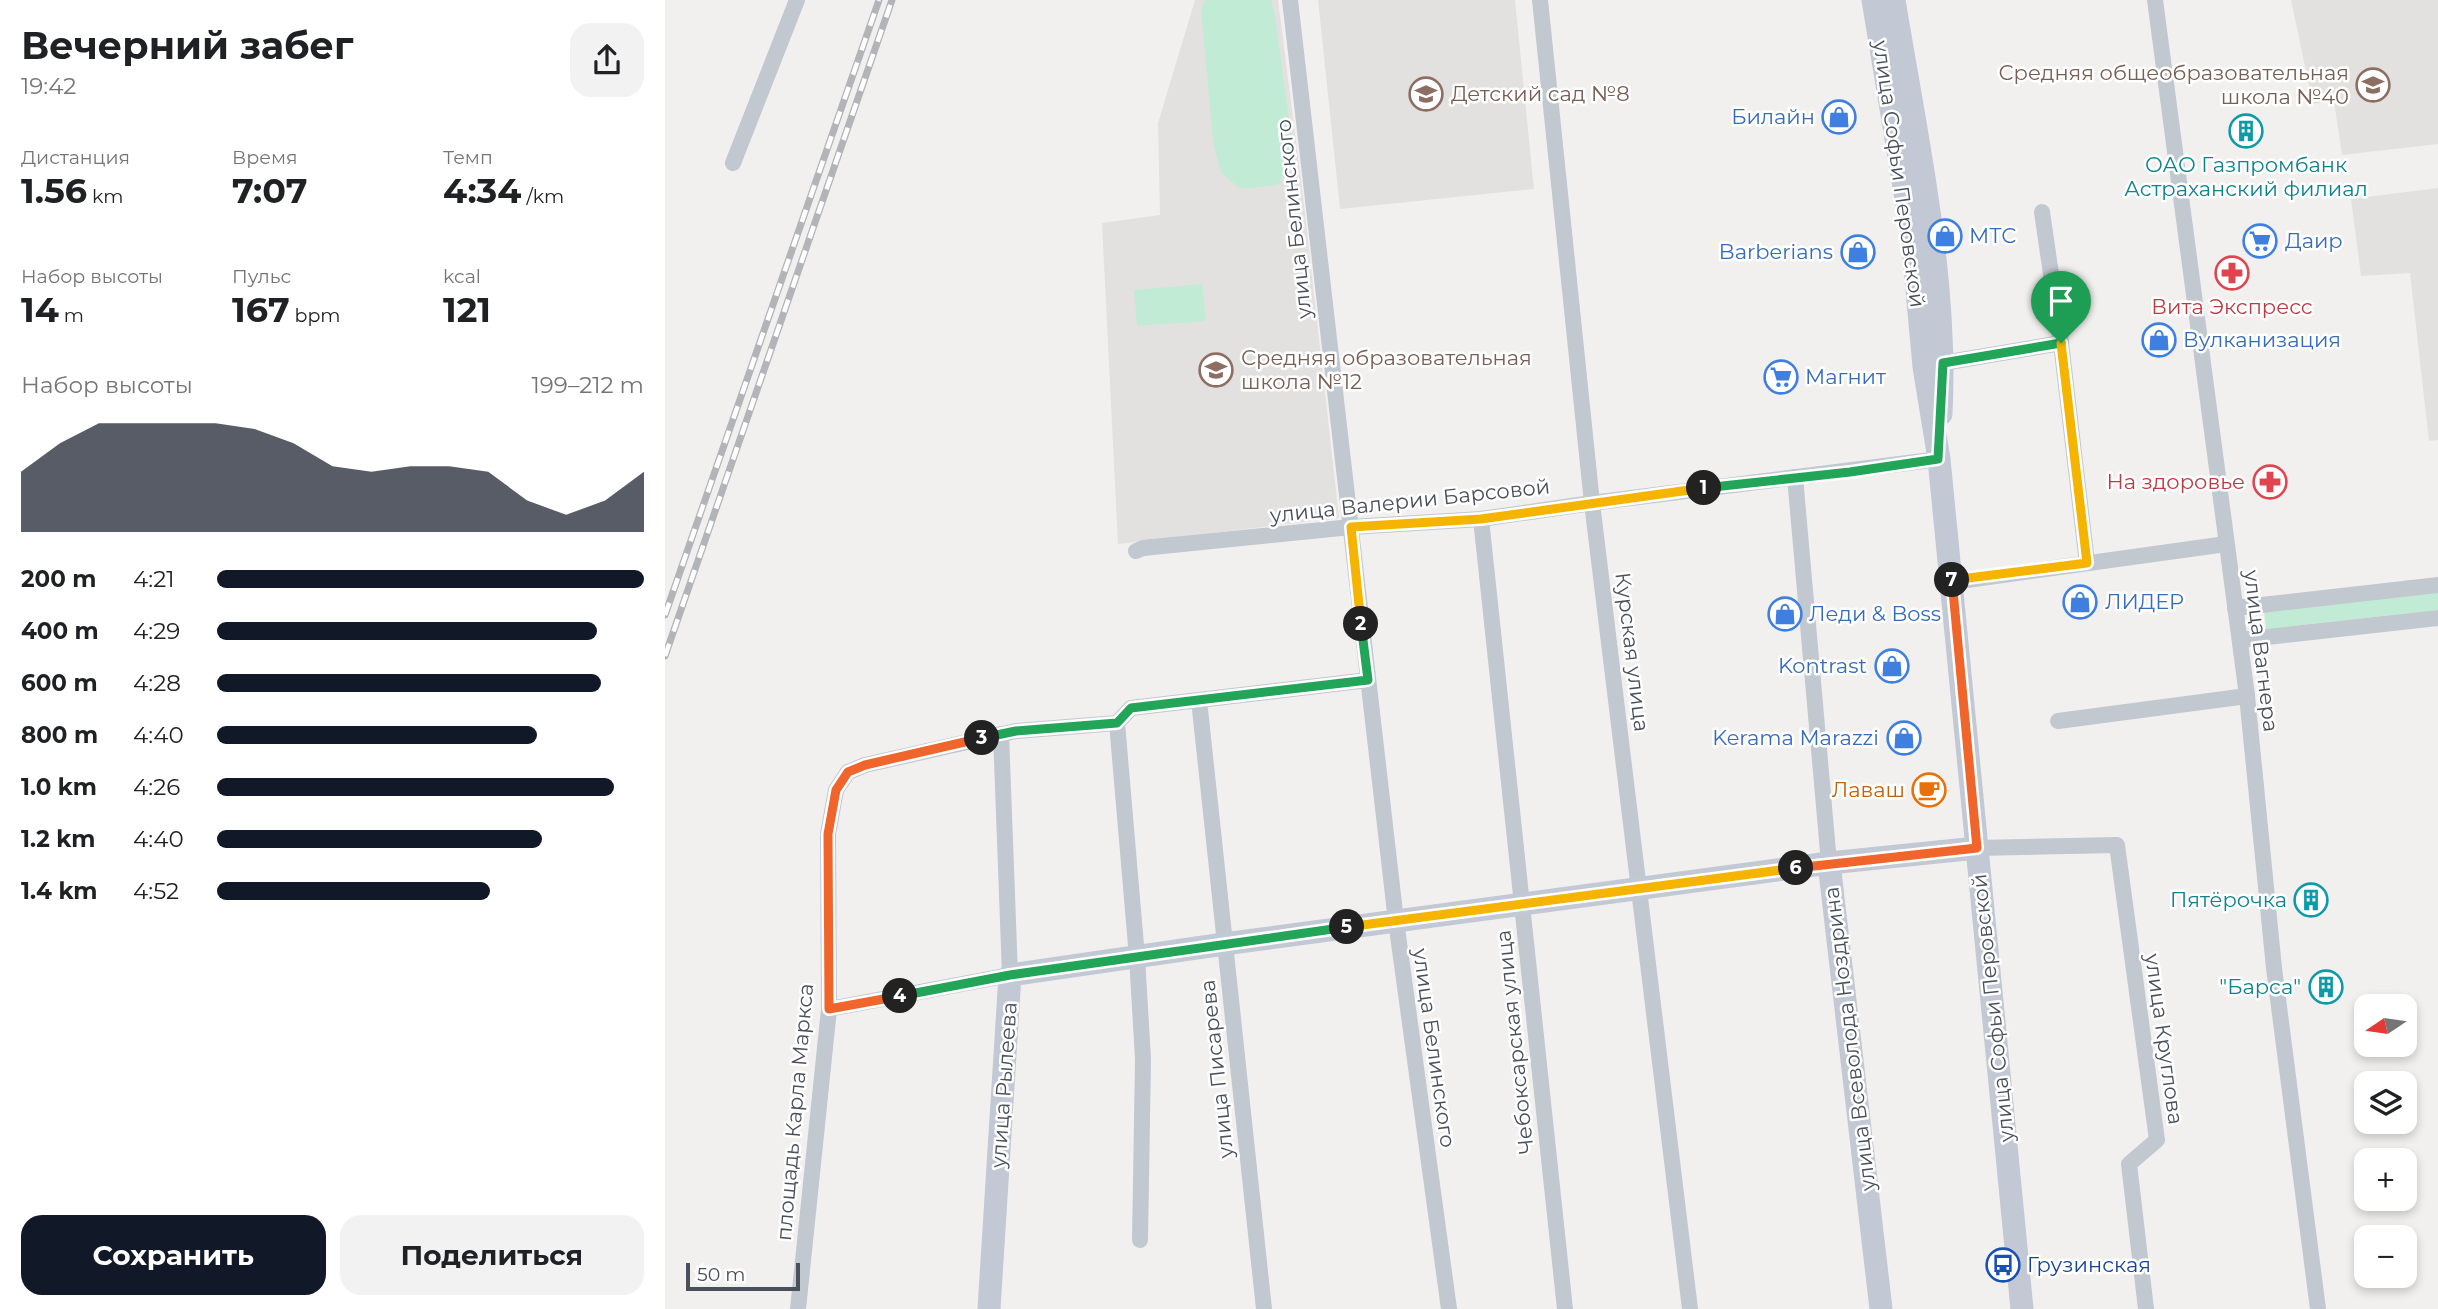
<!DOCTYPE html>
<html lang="ru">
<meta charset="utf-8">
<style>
body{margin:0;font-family:Montserrat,sans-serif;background:#f2f2f2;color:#202124;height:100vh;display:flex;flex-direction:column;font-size:26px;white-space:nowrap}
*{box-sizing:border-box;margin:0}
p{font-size:23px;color:#757577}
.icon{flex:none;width:38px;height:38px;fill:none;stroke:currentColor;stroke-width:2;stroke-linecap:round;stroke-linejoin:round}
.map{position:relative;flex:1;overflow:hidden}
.side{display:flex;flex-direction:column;background:#fff;width:665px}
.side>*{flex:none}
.needle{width:46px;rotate:257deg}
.fabs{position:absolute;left:1689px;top:994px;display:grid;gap:14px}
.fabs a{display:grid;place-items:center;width:63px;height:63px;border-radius:14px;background:#fff;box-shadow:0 4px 10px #0003;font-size:35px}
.scale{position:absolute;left:21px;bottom:18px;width:114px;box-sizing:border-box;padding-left:7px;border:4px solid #49505b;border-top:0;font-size:19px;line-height:24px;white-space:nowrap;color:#49505b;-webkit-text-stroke:5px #fff;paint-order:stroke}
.pin{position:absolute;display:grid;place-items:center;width:60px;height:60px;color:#fff;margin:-72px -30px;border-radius:50% 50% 50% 0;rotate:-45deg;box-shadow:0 0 7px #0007}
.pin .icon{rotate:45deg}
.km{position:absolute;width:35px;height:35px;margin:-18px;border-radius:50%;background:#222;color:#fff;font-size:19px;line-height:35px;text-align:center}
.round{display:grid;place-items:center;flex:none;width:74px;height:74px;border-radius:21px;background:#f2f2f2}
.head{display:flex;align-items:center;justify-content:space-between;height:119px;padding:0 21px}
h1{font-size:38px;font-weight:700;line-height:52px}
.figures{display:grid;grid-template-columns:repeat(3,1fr);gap:10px;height:119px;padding:7px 21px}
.figures div{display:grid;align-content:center}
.figures b{font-size:35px;font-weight:700}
.figures small{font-size:19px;font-weight:400}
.figures p{font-size:19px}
.chart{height:196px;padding:14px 21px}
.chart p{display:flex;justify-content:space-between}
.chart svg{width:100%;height:126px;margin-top:7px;fill:#111827;opacity:.7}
.action{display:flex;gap:14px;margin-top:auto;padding:14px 21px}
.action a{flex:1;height:80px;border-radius:21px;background:#111827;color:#fff;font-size:28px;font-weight:700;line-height:80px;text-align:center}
.action a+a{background:#f2f2f2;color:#202124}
ul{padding:0 21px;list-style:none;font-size:23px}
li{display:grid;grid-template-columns:112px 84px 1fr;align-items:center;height:52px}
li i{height:18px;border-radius:9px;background:#111827}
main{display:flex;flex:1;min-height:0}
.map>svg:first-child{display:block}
.education{fill:#e2e1e0}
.green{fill:#c2ebd6}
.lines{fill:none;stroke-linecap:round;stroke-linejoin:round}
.street{stroke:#c1c8d0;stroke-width:16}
.secondary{stroke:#c2c9d4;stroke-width:23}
.rail-casing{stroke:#b2b4b9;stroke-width:7}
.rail{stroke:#fff;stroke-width:4.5;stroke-dasharray:13;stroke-linecap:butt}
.split-1-casing{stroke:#fff;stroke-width:14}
.split-2-casing{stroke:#fff;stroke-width:14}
.split-3-casing{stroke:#fff;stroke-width:14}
.split-4-casing{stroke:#fff;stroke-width:14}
.split-5-casing{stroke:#fff;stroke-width:14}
.split-6-casing{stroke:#fff;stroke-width:14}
.split-7-casing{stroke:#fff;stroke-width:14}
.split-8-casing{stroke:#fff;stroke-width:14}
.split-1{stroke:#22a559;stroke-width:9}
.split-2{stroke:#f5b400;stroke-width:9}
.split-3{stroke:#22a559;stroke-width:9}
.split-4{stroke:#f0652b;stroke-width:9}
.split-5{stroke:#22a559;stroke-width:9}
.split-6{stroke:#f5b400;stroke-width:9}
.split-7{stroke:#f0652b;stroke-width:9}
.split-8{stroke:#f5b400;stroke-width:9}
.labels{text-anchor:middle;stroke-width:5;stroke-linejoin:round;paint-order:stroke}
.education-label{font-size:21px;fill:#785e54;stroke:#fff;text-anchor:start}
.shop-label{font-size:21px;fill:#366cbe;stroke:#fff;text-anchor:start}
.culture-label{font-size:21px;fill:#0d838f;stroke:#fff;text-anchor:end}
.street-label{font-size:21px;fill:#49505b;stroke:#fff}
.health-label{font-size:21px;fill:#be3a42;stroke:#fff}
.food-label{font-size:21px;fill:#c56008;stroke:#fff;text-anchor:end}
.transit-label{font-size:21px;fill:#164399;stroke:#fff;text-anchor:start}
</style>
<main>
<section class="side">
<div class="head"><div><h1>Вечерний забег</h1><p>19:42</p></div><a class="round"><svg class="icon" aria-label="share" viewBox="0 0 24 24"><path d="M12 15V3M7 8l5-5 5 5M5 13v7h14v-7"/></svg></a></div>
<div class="figures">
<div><p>Дистанция</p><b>1.56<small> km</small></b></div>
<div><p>Время</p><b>7:07</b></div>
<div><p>Темп</p><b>4:34<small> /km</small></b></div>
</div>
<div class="figures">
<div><p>Набор высоты</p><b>14<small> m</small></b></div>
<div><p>Пульс</p><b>167<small> bpm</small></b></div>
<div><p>kcal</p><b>121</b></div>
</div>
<div class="chart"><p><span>Набор высоты</span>199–212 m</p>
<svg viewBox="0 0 160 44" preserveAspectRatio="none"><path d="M0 44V23L10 13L20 6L30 6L40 6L50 6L60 8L70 13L80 21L90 23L100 21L110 21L120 23L130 33L140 38L150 33L160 23V44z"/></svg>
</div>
<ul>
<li><b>200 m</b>4:21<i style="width:100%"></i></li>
<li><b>400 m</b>4:29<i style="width:89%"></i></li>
<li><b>600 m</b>4:28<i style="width:90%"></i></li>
<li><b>800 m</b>4:40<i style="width:75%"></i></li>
<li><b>1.0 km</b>4:26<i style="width:93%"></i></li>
<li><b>1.2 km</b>4:40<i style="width:76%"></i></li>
<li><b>1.4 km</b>4:52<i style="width:64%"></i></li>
</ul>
<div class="action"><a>Сохранить</a><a>Поделиться</a></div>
</section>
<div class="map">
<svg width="1773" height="1309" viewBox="0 0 1773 1309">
<rect width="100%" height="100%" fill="#f1f0ef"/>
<!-- education -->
<g class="education">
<polygon points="530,0 613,0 638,196 674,518 453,544 437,223 495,215 493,123"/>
<polygon points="653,0 850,0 869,189 675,209"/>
<polygon points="1626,0 1773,0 1773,144 1677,155 1669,101 1648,104"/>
<polygon points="1773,188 1773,440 1764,441 1745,273 1696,276 1686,199"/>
</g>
<!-- green -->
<g class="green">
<polygon points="540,0 606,0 610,15 627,142 621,170 613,185 576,189 556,173 548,141 536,9"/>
<polygon points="537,284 541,321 472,326 469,290"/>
<polygon points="1773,591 1773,610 1601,629 1599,611"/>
</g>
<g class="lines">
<!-- street -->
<g class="street">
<polyline points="625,0 731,921 784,1309"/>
<polyline points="875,0 927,503 1025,1309"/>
<polyline points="1490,0 1582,696 1609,968 1653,1309"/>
<polyline points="68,163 132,0"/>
<polyline points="1377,212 1396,343 1422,563"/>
<polyline points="1278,363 1396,343"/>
<polyline points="1130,477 1164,863"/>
<polyline points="816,519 900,1309"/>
<polyline points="471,551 478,548 686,527 816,519 927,503 1274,459"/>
<polyline points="1286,580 1295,581 1561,544"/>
<polyline points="1570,608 1773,585"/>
<polyline points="1575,640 1773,618"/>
<polyline points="534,700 599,1309"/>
<polyline points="1393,721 1582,696"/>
<polyline points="452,723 472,957 478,1059 475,1240"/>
<polyline points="1312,848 1452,845 1492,1140 1464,1164 1481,1309"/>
<polyline points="164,1009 345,975 336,734"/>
<polyline points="133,1309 164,1009 163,834 171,790 183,772 200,765 351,731 452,723 466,708 703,680"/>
</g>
<!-- secondary -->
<g class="secondary">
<polyline points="1208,0 1247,235 1259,367 1274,459 1357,1309"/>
<path d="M1229,0c22,135 54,277 47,414"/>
<polyline points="1164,863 1216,1309"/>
<polyline points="324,1309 345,975 559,944 1164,863 1312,848"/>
</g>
<defs>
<g id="rail">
<polyline points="0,615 214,0"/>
<polyline points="0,656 227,0"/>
</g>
</defs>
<!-- rail casing -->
<use href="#rail" class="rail-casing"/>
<!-- rail -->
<use href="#rail" class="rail"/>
</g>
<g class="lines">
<defs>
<polyline id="split-1" points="1039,488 1185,472 1273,459 1278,363 1396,343"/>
<polyline id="split-2" points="696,624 686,527 816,519 1039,488"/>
<polyline id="split-3" points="317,738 351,731 452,723 466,708 703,680 696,624"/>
<polyline id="split-4" points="235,996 164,1009 163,834 171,790 183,772 200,765 317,738"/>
<polyline id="split-5" points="235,996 345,975 682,927"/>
<polyline id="split-6" points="682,927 1131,868"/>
<polyline id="split-7" points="1131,868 1312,848 1287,580"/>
<polyline id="split-8" points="1287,580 1422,563 1396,343"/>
</defs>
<!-- split-1 casing -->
<use href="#split-1" class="split-1-casing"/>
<!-- split-2 casing -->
<use href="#split-2" class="split-2-casing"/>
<!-- split-3 casing -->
<use href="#split-3" class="split-3-casing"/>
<!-- split-4 casing -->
<use href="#split-4" class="split-4-casing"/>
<!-- split-5 casing -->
<use href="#split-5" class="split-5-casing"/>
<!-- split-6 casing -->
<use href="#split-6" class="split-6-casing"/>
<!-- split-7 casing -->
<use href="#split-7" class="split-7-casing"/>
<!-- split-8 casing -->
<use href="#split-8" class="split-8-casing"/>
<!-- split-1 -->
<use href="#split-1" class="split-1"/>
<!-- split-2 -->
<use href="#split-2" class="split-2"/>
<!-- split-3 -->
<use href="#split-3" class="split-3"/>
<!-- split-4 -->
<use href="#split-4" class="split-4"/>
<!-- split-5 -->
<use href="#split-5" class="split-5"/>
<!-- split-6 -->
<use href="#split-6" class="split-6"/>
<!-- split-7 -->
<use href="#split-7" class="split-7"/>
<!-- split-8 -->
<use href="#split-8" class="split-8"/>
</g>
<!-- icons -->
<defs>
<symbol id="school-ring" viewBox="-11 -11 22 22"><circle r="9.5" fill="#fff" stroke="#8d6e63" stroke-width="1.5"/><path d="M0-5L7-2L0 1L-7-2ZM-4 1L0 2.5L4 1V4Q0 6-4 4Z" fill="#8d6e63"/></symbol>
<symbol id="shop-ring" viewBox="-11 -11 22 22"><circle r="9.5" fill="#fff" stroke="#3f7fe0" stroke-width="1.5"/><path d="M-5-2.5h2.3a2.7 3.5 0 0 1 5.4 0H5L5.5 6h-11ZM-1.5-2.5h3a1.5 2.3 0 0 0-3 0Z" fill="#3f7fe0"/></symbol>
<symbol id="building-ring" viewBox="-11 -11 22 22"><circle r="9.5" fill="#fff" stroke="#0f9aa8" stroke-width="1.5"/><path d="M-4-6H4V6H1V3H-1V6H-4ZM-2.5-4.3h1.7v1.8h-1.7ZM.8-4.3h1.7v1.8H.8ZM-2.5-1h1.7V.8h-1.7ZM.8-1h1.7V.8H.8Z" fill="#0f9aa8"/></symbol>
<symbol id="supermarket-ring" viewBox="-11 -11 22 22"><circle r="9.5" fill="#fff" stroke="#3f7fe0" stroke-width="1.5"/><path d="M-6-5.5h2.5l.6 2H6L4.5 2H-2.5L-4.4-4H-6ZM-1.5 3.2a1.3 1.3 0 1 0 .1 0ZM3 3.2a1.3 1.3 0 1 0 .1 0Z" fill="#3f7fe0"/></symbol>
<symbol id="pharmacy-ring" viewBox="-11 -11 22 22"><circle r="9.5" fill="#fff" stroke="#e0444e" stroke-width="1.5"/><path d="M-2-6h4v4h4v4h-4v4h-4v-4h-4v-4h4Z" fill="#e0444e"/></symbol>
<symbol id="cafe-ring" viewBox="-11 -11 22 22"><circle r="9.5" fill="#fff" stroke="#e8710a" stroke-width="1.5"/><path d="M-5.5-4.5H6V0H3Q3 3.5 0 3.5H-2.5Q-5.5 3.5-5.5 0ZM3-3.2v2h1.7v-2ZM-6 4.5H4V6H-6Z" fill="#e8710a"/></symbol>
<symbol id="bus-ring" viewBox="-11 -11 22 22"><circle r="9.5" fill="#fff" stroke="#1a4fb4" stroke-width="1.5"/><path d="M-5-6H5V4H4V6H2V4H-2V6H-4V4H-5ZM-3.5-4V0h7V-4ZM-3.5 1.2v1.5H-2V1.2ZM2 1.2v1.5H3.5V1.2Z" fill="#1a4fb4"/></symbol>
</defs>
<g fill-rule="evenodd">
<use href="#school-ring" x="1689" y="66" width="38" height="38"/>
<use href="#school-ring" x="742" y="75" width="38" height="38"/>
<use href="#shop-ring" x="1155" y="98" width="38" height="38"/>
<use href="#building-ring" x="1562" y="112" width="38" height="38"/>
<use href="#shop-ring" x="1261" y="217" width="38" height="38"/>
<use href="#supermarket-ring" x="1576" y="222" width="38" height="38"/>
<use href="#shop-ring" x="1174" y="233" width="38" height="38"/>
<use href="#pharmacy-ring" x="1548" y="254" width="38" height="38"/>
<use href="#shop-ring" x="1475" y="321" width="38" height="38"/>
<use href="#school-ring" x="532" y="351" width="38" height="38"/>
<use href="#supermarket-ring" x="1097" y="358" width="38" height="38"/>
<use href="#pharmacy-ring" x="1586" y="463" width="38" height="38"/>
<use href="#shop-ring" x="1396" y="583" width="38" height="38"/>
<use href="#shop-ring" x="1101" y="595" width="38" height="38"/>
<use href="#shop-ring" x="1208" y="647" width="38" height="38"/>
<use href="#shop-ring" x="1220" y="719" width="38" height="38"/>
<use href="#cafe-ring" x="1245" y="771" width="38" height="38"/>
<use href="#building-ring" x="1627" y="881" width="38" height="38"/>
<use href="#building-ring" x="1642" y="968" width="38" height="38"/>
<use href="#bus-ring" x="1319" y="1246" width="38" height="38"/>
</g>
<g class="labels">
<!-- education labels -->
<g class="education-label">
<text x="1684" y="80" text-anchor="end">Средняя общеобразовательная<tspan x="1684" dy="24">школа №40</tspan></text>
<text x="786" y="101">Детский сад №8</text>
<text x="576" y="365">Средняя образовательная<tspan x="576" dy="24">школа №12</tspan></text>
</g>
<!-- shop labels -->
<g class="shop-label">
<text x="1150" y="124" text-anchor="end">Билайн</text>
<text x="1304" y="243">МТС</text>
<text x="1620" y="248">Даир</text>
<text x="1168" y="259" text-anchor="end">Barberians</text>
<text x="1518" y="347">Вулканизация</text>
<text x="1140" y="384">Магнит</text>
<text x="1440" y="609">ЛИДЕР</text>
<text x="1144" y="621">Леди &amp; Boss</text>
<text x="1202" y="673" text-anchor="end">Kontrast</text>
<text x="1214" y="745" text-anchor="end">Kerama Marazzi</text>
</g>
<!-- culture labels -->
<g class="culture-label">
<text x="1581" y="172" text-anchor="middle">ОАО Газпромбанк<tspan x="1581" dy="24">Астраханский филиал</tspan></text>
<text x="1622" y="907">Пятёрочка</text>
<text x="1636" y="994">"Барса"</text>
</g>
<!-- street labels -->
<g class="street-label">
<text transform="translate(1234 174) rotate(82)" y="7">улица Софьи Перовской</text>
<text transform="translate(629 219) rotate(-96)" y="7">улица Белинского</text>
<text transform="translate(745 501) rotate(-6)" y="7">улица Валерии Барсовой</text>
<text transform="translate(1596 651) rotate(83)" y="7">улица Вагнера</text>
<text transform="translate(967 652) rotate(83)" y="7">Курская улица</text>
<text transform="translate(1328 1008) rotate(-96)" y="7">улица Софьи Перовской</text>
<text transform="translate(1185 1039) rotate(-97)" y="7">улица Всеволода Ноздрина</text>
<text transform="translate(1499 1039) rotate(82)" y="7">улица Круглова</text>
<text transform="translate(850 1042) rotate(-96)" y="7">Чебоксарская улица</text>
<text transform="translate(769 1048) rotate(82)" y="7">улица Белинского</text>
<text transform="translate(552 1069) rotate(-96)" y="7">улица Писарева</text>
<text transform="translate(339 1085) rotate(-86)" y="7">улица Рылеева</text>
<text transform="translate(130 1112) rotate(-85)" y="7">площадь Карла Маркса</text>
</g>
<!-- health labels -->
<g class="health-label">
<text x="1567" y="314">Вита Экспресс</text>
<text x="1580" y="489" text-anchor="end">На здоровье</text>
</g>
<!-- food labels -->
<g class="food-label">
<text x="1240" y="797">Лаваш</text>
</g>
<!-- transit labels -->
<g class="transit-label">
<text x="1362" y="1272">Грузинская</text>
</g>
</g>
</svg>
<div class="fabs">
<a><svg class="needle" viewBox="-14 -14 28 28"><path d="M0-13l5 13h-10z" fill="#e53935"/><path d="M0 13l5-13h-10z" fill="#757577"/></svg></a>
<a><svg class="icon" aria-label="layers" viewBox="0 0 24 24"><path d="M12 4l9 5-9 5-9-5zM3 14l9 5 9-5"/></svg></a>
<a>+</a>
<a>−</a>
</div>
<div class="scale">50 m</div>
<div class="pin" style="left:1396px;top:343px;background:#1e9e55"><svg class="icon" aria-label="arrive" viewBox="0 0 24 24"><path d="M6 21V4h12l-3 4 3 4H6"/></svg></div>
<b class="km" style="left:1039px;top:488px">1</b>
<b class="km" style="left:696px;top:624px">2</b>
<b class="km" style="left:317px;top:738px">3</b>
<b class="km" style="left:235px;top:996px">4</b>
<b class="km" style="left:682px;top:927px">5</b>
<b class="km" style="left:1131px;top:868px">6</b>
<b class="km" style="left:1287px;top:580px">7</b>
</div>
</main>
